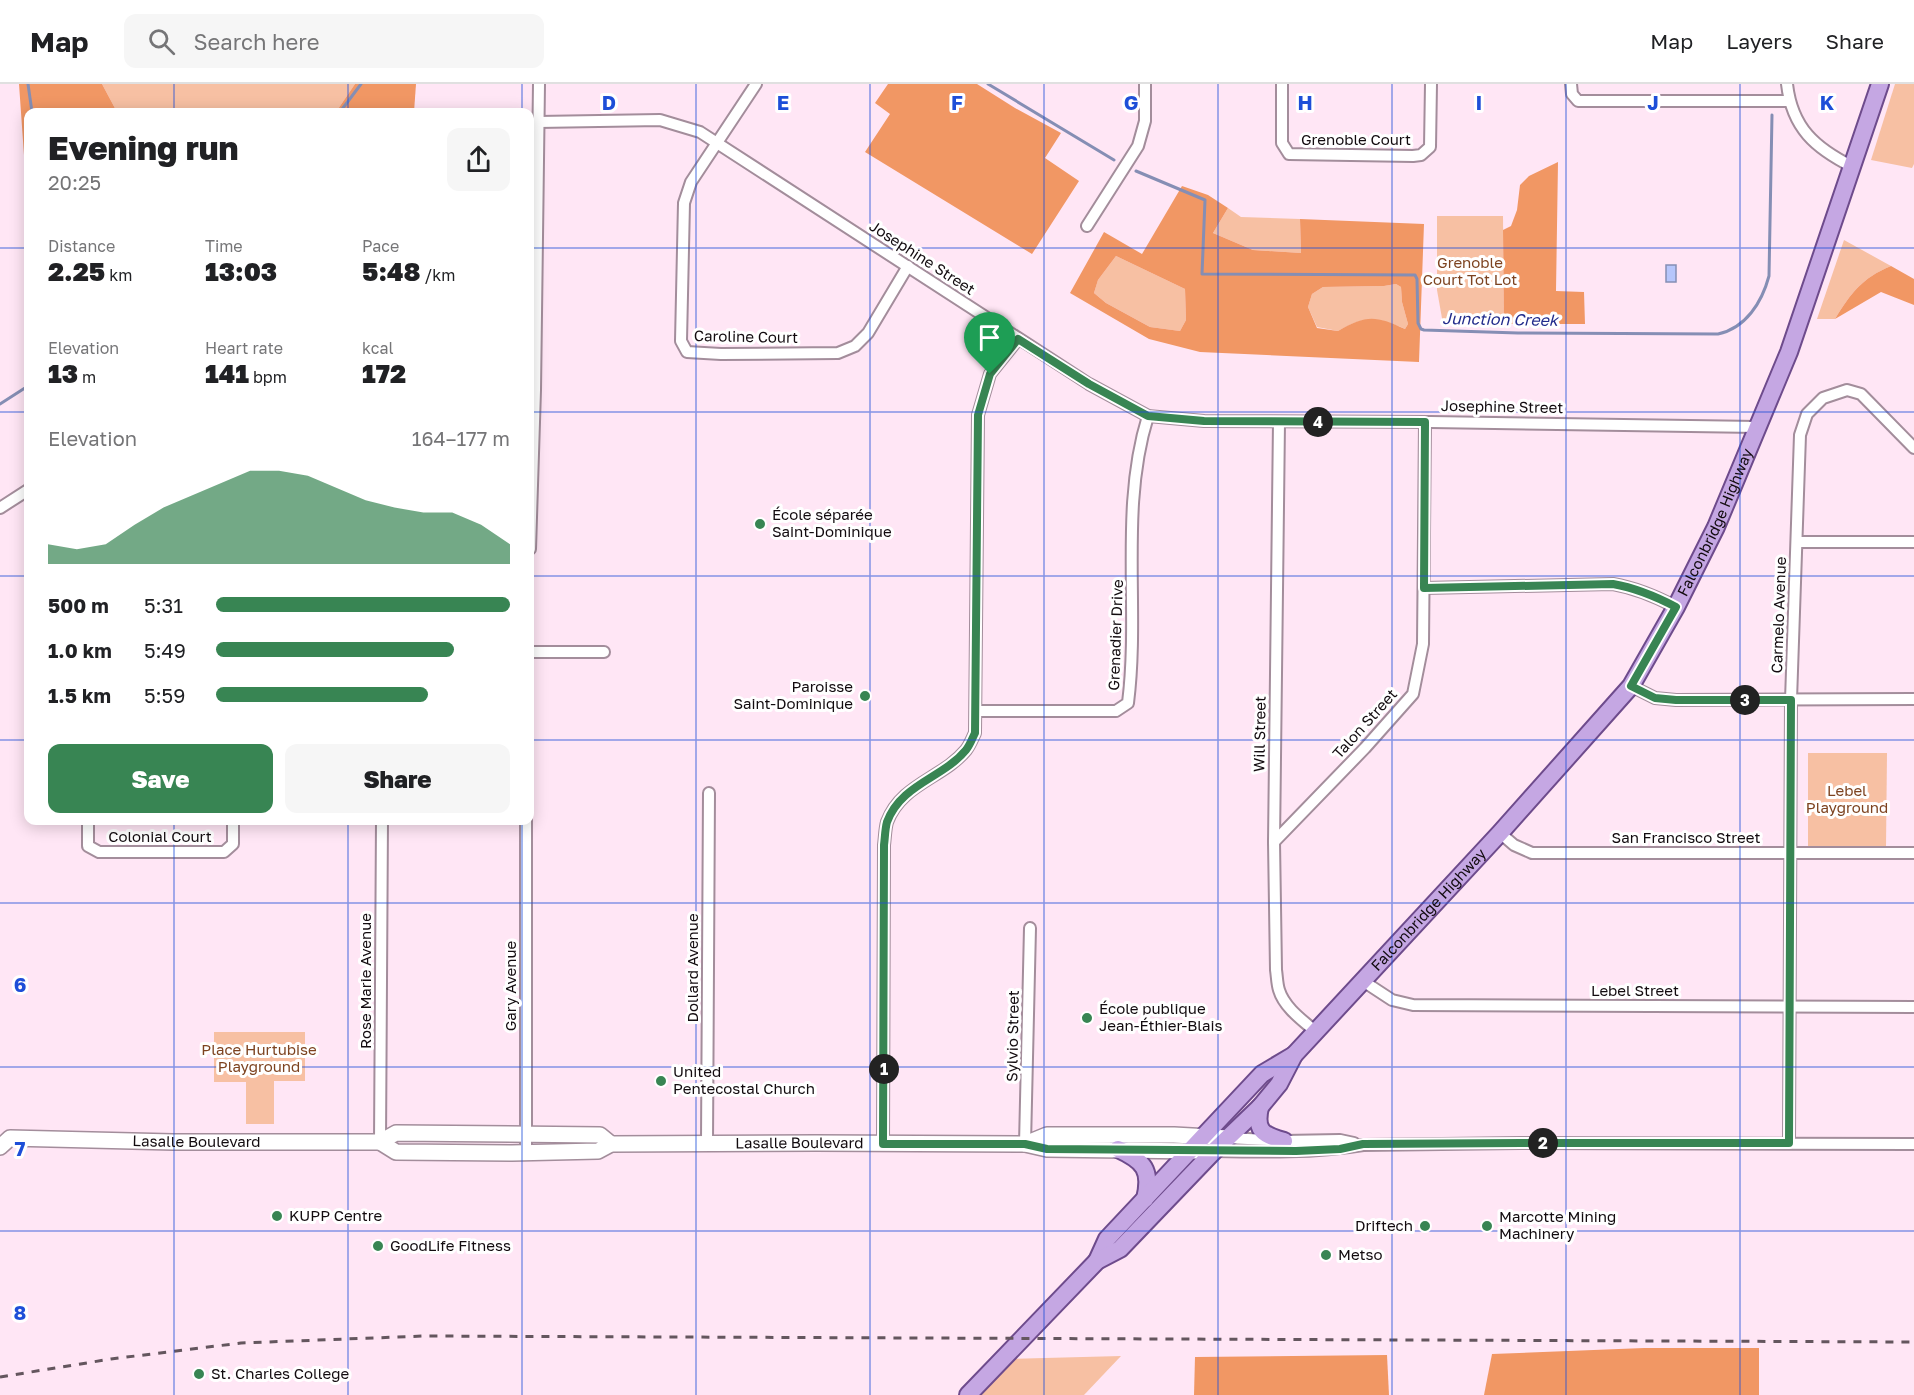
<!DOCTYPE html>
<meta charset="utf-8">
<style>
body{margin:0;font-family:"Golos Text",sans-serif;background:#f6f6f6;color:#202124;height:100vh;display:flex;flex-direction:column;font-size:22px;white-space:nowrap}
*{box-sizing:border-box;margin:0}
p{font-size:20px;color:#757577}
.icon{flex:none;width:33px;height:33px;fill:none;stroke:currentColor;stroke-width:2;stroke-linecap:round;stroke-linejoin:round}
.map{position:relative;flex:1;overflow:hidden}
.panel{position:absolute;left:24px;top:24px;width:510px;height:717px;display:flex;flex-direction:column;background:#fff;border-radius:12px;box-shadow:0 3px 15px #0003}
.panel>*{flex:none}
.pin{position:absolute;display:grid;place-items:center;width:51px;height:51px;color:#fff;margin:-62px -26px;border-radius:50% 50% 50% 0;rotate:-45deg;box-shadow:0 0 6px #0007}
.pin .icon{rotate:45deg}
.km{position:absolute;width:30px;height:30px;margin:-15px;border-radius:50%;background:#222;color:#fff;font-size:16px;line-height:30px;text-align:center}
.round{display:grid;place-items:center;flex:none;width:63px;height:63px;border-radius:12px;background:#f6f6f6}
.headline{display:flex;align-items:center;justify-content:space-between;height:102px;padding:0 24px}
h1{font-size:33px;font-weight:800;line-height:45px}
.metrics{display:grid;grid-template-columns:repeat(3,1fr);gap:9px;height:102px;padding:6px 24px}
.metrics div{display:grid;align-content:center}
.metrics b{font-size:26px;font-weight:800}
.metrics small{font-size:16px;font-weight:400}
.metrics p{font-size:16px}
.chart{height:168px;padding:12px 24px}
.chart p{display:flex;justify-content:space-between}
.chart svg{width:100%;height:108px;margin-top:6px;fill:#388553;opacity:.7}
.primary-button{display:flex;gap:12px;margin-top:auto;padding:12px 24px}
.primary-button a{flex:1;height:69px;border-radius:12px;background:#388553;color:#fff;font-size:24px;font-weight:800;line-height:69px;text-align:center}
.primary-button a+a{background:#f6f6f6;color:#202124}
ul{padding:0 24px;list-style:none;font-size:20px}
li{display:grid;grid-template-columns:96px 72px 1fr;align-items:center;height:45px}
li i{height:15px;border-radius:8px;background:#388553}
header{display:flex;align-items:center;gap:36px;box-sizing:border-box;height:84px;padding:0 30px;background:#fff;border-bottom:2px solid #e0e0e0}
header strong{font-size:28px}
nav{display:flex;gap:33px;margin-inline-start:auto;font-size:21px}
.search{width:420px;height:54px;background:#f6f6f6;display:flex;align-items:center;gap:15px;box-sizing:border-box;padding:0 21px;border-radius:12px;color:#757577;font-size:22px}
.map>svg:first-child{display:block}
.green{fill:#f7c0a3}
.forest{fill:#f19764;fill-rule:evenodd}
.water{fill:#b6c6fb;stroke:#858eb4;stroke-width:1.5}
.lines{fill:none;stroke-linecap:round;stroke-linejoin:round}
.stream{stroke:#858eb4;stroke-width:3}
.minor-casing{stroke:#a38d9b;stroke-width:14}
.secondary-casing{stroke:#a38d9b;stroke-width:18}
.primary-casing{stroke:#6e4b8c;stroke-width:20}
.minor{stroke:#fff;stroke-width:10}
.secondary{stroke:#fff;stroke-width:15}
.primary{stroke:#c5a7e3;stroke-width:16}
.rail{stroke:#64565e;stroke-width:3;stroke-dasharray:8 8;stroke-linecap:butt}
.route-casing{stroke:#fff;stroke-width:12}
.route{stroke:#388553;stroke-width:8}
.grid{fill:none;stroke:#1d4ed8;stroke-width:1.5;stroke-opacity:0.55}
.poi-dot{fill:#388553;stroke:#fff;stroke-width:2}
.labels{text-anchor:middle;stroke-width:6;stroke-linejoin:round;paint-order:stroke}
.street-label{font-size:15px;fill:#120b0f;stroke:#fff}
.park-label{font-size:15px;fill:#7d4320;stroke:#fff}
.poi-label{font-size:15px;fill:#120b0f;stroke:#fff;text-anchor:start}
.water-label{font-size:16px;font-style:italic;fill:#222c8c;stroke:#fff}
.grid-label{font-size:20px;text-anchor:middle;font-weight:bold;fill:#1d4ed8;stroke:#fff;stroke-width:6;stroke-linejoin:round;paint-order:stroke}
</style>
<header>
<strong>Map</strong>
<div class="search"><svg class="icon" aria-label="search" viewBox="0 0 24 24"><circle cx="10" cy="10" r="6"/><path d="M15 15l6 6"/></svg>Search here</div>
<nav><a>Map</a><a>Layers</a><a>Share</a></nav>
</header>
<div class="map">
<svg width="1914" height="1311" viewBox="0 0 1914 1311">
<rect width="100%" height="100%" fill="#ffe6f5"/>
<!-- green -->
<g class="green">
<polygon points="102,0 355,0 336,28 117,28"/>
<polygon points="1895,0 1914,0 1914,80 1912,84 1871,76"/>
<polygon points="1228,124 1241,133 1300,135 1301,169 1253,166 1213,149"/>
<polygon points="1437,132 1503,132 1504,240 1443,240 1437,206"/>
<path d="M1844,156l47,26c-29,12 -40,27 -56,53h-18z"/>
<polygon points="1116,172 1185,205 1186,236 1180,247 1150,243 1106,219 1094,209 1098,196"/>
<path d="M1396,200l5,3 1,15 6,22 -3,5c-28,-13 -41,-13 -67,2l-21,-4 -9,-20 4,-13 11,-7 61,-1z"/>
<polygon points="1808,669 1887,669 1886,763 1808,762"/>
<polygon points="214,948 305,948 305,997 274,997 274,1040 246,1040 246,998 214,998"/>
<polygon points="1121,1272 1084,1311 976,1311 1004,1275"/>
</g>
<!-- forest -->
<g class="forest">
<polygon points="19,0 102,0 117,28 28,28 28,128"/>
<polygon points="355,0 416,0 414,28 336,28"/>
<polygon points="888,0 977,0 1015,24 1061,49 1045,74 1079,97 1032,170 865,68 890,30 875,19"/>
<polygon points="1558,78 1556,207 1584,208 1585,240 1504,240 1503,146 1511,142 1517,126 1520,101 1529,92"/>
<path d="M1182,102l26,9 20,13 -15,25 40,17 48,3 -1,-34 124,5 -5,138 -219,-10 -51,-13 -79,-46 34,-61 38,22zM1116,172l69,33 1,31 -6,11 -30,-4 -44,-24 -12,-10 4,-13zM1396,200l5,3 1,15 6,22 -3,5c-30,-14 -39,-14 -67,2l-21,-3 -9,-21 4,-13 11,-7 61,-1z"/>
<path d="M1891,182l23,13v26l-33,-13 -46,27c16,-26 27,-41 56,-53z"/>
<polygon points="1644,1264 1759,1264 1759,1311 1484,1311 1492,1270"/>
<polygon points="1387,1271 1389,1311 1194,1311 1195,1273"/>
</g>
<!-- water -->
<rect class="water" x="1666" y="181" width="10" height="17"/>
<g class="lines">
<!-- stream -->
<g class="stream">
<polyline points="28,0 32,28"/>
<polyline points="988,0 1114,76"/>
<polyline points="340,28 361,0"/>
<path d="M1136,87l69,29 -3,74 213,1 2,4 1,44 3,6 3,1 94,3 200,1c28,-6 44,-32 51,-58l3,-161"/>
<polyline points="0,320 28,302"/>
</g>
<defs>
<g id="minor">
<polyline points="756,0 691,98 684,119 681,257 687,268 721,270 838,269 855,262 868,249 908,182"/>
<polyline points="1282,0 1282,59 1289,70 1413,72 1421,71 1430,63 1431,0"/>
<polyline points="1571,0 1572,10 1578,17 1789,17"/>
<path d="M1787,0c5,44 28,64 66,83"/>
<polyline points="538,38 660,36 700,48 1089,300 1148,332 1204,337 1431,338 1757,343"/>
<polyline points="1087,142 1138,62 1145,37 1145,0"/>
<path d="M1279,338l-5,420 2,128c1,6 1,14 3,20 5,17 23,30 36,41"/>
<polyline points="0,424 28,406"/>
<polyline points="1797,458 1914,458"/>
<polyline points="530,465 535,306 539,0"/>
<path d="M1424,504l189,-4c23,4 42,12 63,23"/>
<polyline points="530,568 604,568"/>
<polyline points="1631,602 1655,614 1676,616 1914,615"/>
<path d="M977,627h139l12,-8c12,-95 -9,-194 20,-287"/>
<polyline points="88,736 88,762 99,768 224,768 233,760 233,736"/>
<polyline points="1500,749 1514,761 1532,769 1914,769"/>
<polyline points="1274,758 1365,664 1413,610 1423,560 1425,338"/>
<polyline points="1363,897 1392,916 1413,921 1914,923"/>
<polyline points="1228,1054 1284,1057 1340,1056 1354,1059"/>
<polyline points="380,1058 382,736"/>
<polyline points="707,1059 709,709"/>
<polyline points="1789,1059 1791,616 1800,351 1807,330 1823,314 1847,306 1861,310 1914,364"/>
<polyline points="1025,1060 1030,844"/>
<path d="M883,1061l1,-300c1,-7 1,-16 3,-23 14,-38 56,-44 79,-72 4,-5 6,-11 9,-17l3,-318 12,-41 28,-35"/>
<path d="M1214,1067c50,1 100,2 149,-6l158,-2 393,1"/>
<polyline points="526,1068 526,736"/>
</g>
<g id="secondary">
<path id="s1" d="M380,1058l16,10 116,1 86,-2 13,-7 205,-1 209,1 22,5 150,2"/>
<polyline points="1025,1060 1047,1051 1174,1051 1228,1054"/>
<path id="s2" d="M0,1063l10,-9 163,4h207l16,-9 204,2 11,9"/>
</g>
<g id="primary">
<path d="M1260,1023c-5,23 2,28 24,34"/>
<path d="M1118,1065c26,12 34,21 27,50"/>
<polyline points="1097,1177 1107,1155 1262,990 1294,971"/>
<path id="s3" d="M968,1311l129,-134 23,-12 94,-98 46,-44 19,-23 15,-29 206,-222 131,-147 45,-79 40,-80 73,-175 91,-268"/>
</g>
</defs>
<!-- minor casing -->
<use href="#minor" class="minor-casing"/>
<!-- secondary casing -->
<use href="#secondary" class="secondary-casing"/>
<!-- primary casing -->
<use href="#primary" class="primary-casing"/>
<!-- minor -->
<use href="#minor" class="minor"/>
<!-- secondary -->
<use href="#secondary" class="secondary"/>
<!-- primary -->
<use href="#primary" class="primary"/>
<!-- rail -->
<polyline class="rail" points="0,1293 111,1275 241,1259 424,1252 1914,1258"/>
</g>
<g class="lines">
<defs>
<path id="route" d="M1018,255l71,45 59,32 56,5 221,1 -1,166 189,-4c23,4 42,12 63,23l-45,79 24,12 21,2h115l-2,443h-268l-158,1 -23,5 -44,2 -249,-2 -22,-5h-142l1,-299c1,-7 1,-16 3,-23 14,-38 56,-44 79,-72 4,-5 6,-11 9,-17l3,-318 12,-41z"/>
</defs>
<!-- route casing -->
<use href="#route" class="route-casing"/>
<!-- route -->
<use href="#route" class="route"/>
</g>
<!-- grid -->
<path class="grid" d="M174,0v28M348,0v28M522,0v28M696,0v1311M870,0v1311M1044,0v1311M1218,0v1311M1392,0v1311M1566,0v1311M1740,0v1311M0,164h28M530,164h1384M0,328h28M530,328h1384M0,492h28M530,492h1384M0,656h28M530,656h1384M174,736v575M348,736v575M522,736v575M0,819h1914M0,983h1914M0,1147h1914"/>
<!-- markers -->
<g class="poi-dot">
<circle cx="760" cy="440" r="6"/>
<circle cx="865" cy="612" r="6"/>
<circle cx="1087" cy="934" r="6"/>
<circle cx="661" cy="997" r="6"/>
<circle cx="277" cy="1132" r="6"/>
<circle cx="1425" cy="1142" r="6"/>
<circle cx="1487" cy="1142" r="6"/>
<circle cx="378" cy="1162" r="6"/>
<circle cx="1326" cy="1171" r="6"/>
<circle cx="199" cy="1290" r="6"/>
</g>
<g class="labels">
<!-- street labels -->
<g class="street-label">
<text x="1356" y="61">Grenoble Court</text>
<text transform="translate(922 174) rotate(33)" y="5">Josephine Street</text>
<text transform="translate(746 253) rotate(1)" y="5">Caroline Court</text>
<text transform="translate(1502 323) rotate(1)" y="5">Josephine Street</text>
<text dy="5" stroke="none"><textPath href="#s3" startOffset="1158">Falconbridge Highway</textPath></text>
<text transform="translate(1779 531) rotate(-88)" y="5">Carmelo Avenue</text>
<text transform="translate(1116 551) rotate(-88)" y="5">Grenadier Drive</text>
<text transform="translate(1365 640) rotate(-48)" y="5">Talon Street</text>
<text transform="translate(1260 650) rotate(-89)" y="5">Will Street</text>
<text x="160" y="758">Colonial Court</text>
<text x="1686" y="759">San Francisco Street</text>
<text dy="5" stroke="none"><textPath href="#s3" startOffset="672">Falconbridge Highway</textPath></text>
<text transform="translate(693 884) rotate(-90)" y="5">Dollard Avenue</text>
<text transform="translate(366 897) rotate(-90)" y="5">Rose Marie Avenue</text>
<text transform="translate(511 902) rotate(-90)" y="5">Gary Avenue</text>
<text x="1635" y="912">Lebel Street</text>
<text transform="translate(1013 952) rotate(-89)" y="5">Sylvio Street</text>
<text dy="5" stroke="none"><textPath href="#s2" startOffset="200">Lasalle Boulevard</textPath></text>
<text dy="5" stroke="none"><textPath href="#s1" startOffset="424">Lasalle Boulevard</textPath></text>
</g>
<!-- park labels -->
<g class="park-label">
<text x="1470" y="184">Grenoble<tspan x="1470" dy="17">Court Tot Lot</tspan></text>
<text x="1847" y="712">Lebel<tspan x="1847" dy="17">Playground</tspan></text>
<text x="259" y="971">Place Hurtubise<tspan x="259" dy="17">Playground</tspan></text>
</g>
<!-- poi labels -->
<g class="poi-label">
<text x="772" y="436">École séparée<tspan x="772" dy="17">Saint-Dominique</tspan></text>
<text x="853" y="608" text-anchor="end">Paroisse<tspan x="853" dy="17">Saint-Dominique</tspan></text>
<text x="1099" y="930">École publique<tspan x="1099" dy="17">Jean-Éthier-Blais</tspan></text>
<text x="673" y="993">United<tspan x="673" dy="17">Pentecostal Church</tspan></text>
<text x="289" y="1137">KUPP Centre</text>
<text x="1499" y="1138">Marcotte Mining<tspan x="1499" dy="17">Machinery</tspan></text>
<text x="1413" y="1147" text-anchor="end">Driftech</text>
<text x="390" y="1167">GoodLife Fitness</text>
<text x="1338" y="1176">Metso</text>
<text x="211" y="1295">St. Charles College</text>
</g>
<!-- water labels -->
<g class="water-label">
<text transform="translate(1500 235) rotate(1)" y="6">Junction Creek</text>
</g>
</g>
<g class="grid-label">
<text x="609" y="26">D</text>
<text x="783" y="26">E</text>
<text x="957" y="26">F</text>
<text x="1131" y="26">G</text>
<text x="1305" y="26">H</text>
<text x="1479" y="26">I</text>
<text x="1653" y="26">J</text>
<text x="1827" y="26">K</text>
<text x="20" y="908">6</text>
<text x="20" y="1072">7</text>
<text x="20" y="1236">8</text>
</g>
</svg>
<div class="pin" style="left:990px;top:290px;background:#1e9e55"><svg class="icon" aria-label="arrive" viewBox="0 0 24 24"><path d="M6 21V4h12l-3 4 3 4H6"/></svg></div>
<b class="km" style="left:884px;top:985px">1</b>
<b class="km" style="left:1543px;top:1059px">2</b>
<b class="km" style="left:1745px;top:616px">3</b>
<b class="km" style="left:1318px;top:338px">4</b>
<section class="panel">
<div class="headline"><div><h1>Evening run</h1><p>20:25</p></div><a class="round"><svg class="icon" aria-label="share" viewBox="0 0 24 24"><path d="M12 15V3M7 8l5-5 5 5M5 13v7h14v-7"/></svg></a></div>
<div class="metrics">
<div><p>Distance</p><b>2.25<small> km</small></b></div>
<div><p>Time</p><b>13:03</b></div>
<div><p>Pace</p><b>5:48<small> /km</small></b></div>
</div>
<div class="metrics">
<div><p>Elevation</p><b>13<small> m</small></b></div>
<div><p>Heart rate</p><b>141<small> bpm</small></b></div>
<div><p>kcal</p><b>172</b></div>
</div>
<div class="chart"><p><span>Elevation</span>164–177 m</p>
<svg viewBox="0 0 160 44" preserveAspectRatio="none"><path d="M0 44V36L10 38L20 36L30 28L40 21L50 16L60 11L70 6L80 6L90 8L100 13L110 18L120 21L130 23L140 23L150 28L160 36V44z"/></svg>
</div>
<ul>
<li><b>500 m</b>5:31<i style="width:100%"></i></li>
<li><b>1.0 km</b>5:49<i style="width:81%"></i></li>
<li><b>1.5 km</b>5:59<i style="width:72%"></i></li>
</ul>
<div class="primary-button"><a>Save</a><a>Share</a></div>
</section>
</div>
